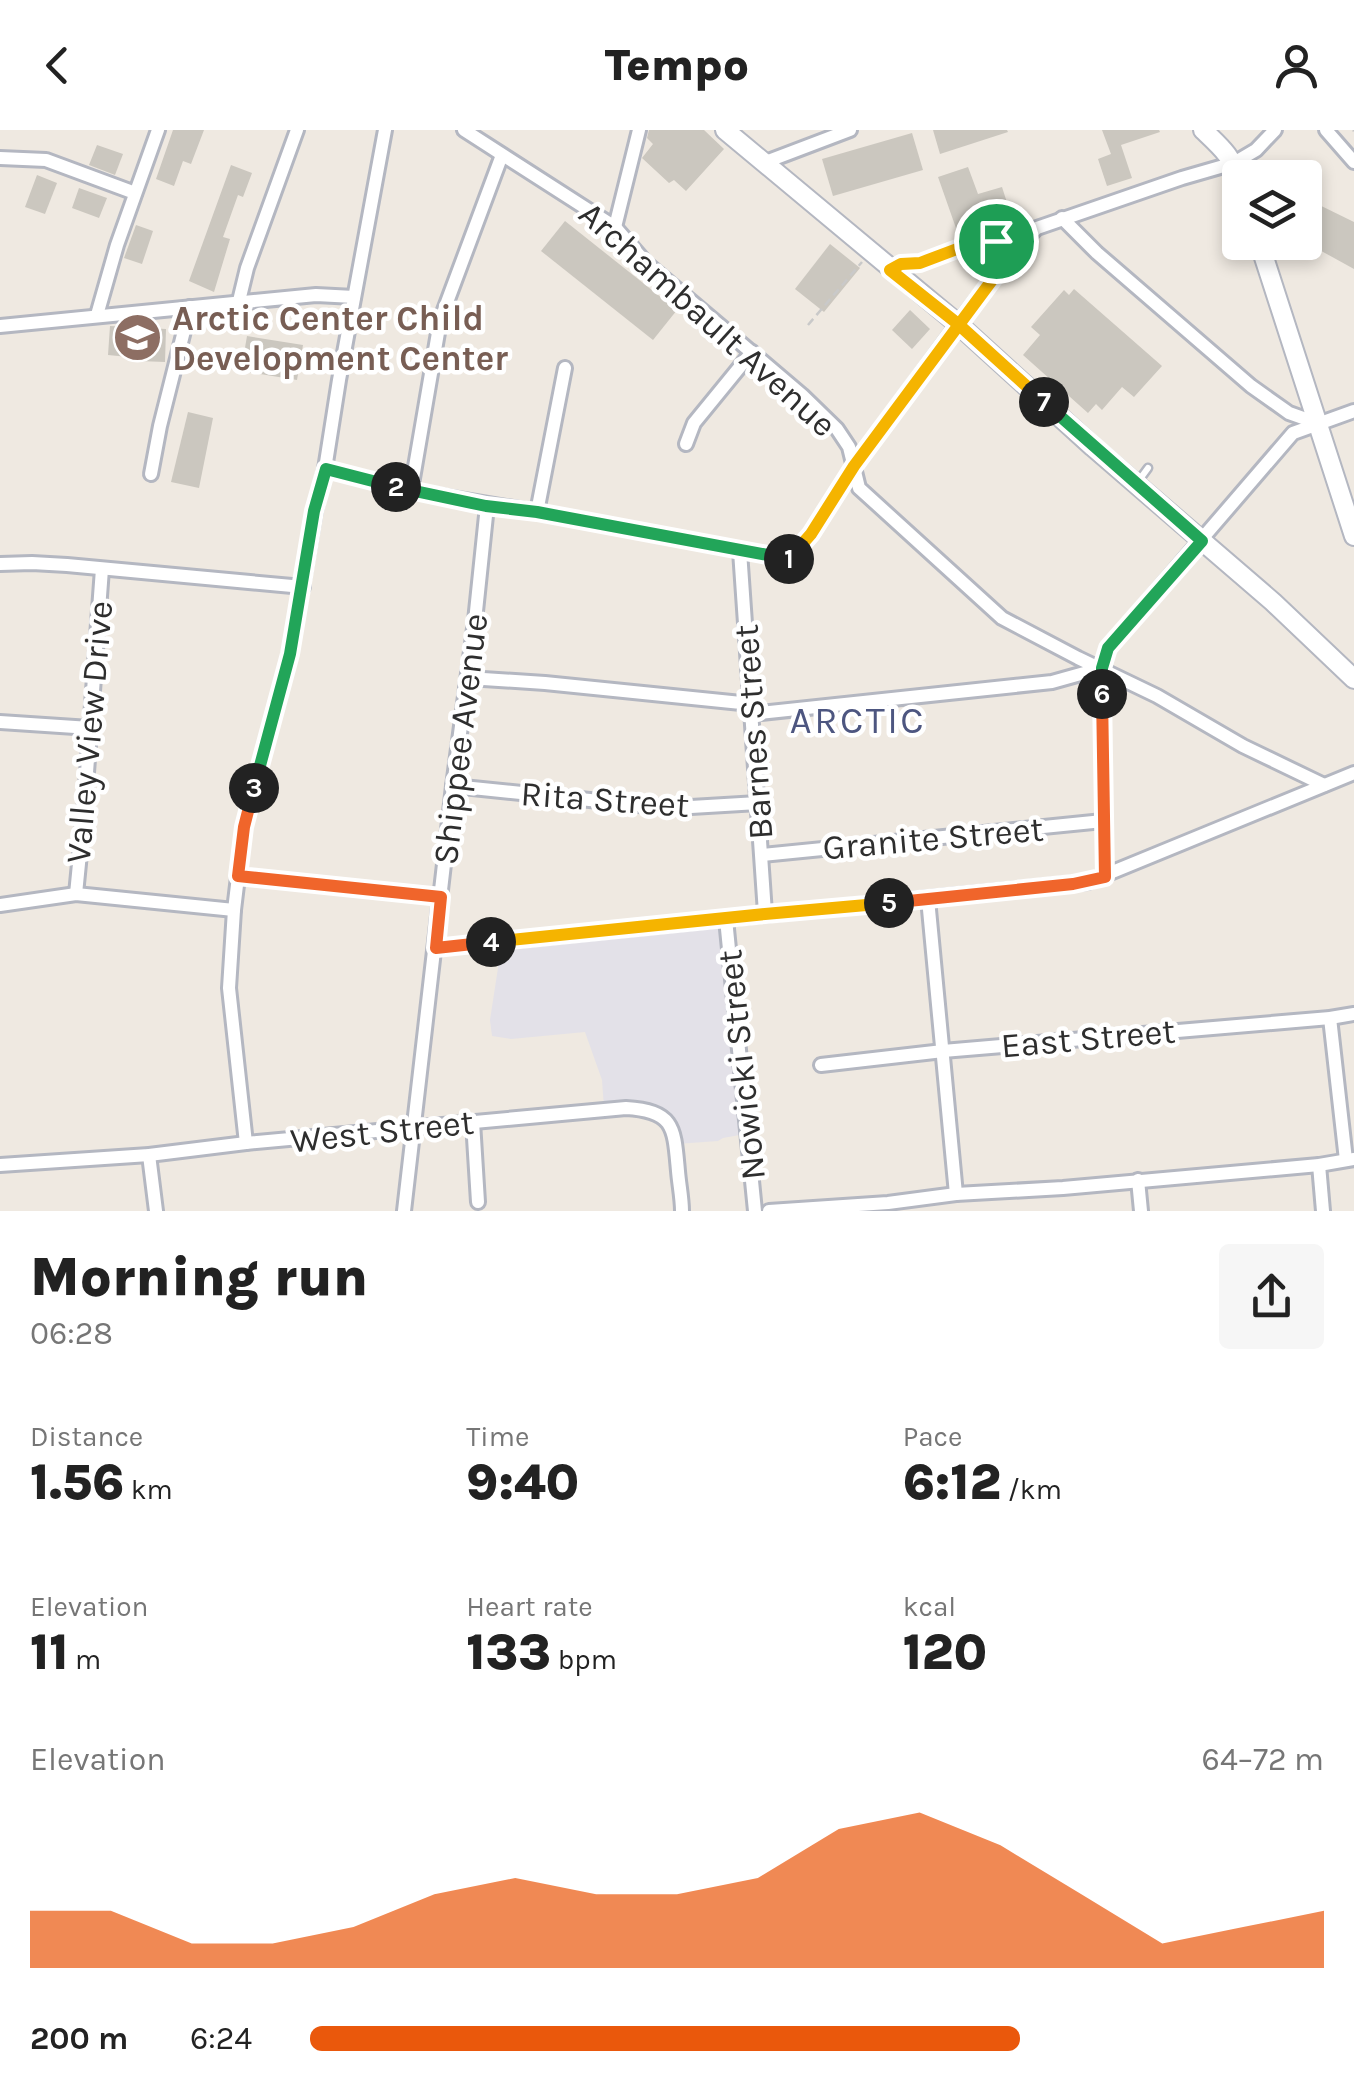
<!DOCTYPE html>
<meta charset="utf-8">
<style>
body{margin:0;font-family:Karla,sans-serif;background:#f6f6f6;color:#222;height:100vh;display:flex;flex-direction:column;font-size:38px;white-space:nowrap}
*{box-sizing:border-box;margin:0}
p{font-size:32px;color:#767676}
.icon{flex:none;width:55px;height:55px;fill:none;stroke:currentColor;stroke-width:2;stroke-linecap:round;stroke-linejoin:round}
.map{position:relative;height:1081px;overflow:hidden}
.side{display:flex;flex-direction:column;background:#fff;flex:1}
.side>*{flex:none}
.fabs{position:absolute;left:1222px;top:30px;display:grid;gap:20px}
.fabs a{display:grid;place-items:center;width:100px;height:100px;border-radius:10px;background:#fff;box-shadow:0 5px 15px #0003;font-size:50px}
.pin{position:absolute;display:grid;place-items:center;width:85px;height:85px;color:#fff;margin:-42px;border:5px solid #fff;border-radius:50%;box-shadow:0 2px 10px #0007}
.km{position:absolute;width:50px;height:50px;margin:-25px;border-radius:50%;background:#222;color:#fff;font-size:28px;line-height:50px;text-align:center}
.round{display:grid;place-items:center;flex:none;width:105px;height:105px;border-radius:10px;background:#f6f6f6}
.head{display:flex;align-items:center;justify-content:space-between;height:170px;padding:0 30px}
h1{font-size:55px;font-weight:800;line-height:75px}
.stats{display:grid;grid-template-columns:repeat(3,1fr);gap:15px;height:170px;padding:10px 30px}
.stats div{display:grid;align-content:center}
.stats b{font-size:50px;font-weight:800}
.stats small{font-size:28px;font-weight:400}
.stats p{font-size:28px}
.chart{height:280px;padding:20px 30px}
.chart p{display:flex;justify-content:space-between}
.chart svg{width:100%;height:180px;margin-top:10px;fill:#ea580c;opacity:.7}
ul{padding:0 30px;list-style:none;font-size:32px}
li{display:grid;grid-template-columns:160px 120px 1fr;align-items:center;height:75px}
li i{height:25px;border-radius:12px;background:#ea580c}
header{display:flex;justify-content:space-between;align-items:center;height:130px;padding:0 30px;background:#fff;font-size:45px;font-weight:800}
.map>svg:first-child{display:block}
.industrial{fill:#e3e1e8}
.building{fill:#cbc7bf}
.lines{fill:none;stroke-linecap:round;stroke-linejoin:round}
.lane-casing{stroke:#b4b7c1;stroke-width:11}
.street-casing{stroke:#b4b7c1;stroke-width:18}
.secondary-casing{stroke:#b4b7c1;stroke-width:22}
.path{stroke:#c9c9c9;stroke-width:2.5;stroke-dasharray:8 5;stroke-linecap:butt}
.lane{stroke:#fff;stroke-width:6}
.street{stroke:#fff;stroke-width:12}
.secondary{stroke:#fff;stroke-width:18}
.split-1-casing{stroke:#fff;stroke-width:20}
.split-2-casing{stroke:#fff;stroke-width:20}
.split-3-casing{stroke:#fff;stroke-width:20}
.split-4-casing{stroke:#fff;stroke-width:20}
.split-5-casing{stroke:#fff;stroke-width:20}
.split-6-casing{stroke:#fff;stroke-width:20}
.split-7-casing{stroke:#fff;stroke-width:20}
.split-8-casing{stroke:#fff;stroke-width:20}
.split-1{stroke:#f5b400;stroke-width:12}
.split-2{stroke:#22a559;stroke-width:12}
.split-3{stroke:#22a559;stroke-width:12}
.split-4{stroke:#f0652b;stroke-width:12}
.split-5{stroke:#f5b400;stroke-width:12}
.split-6{stroke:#f0652b;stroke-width:12}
.split-7{stroke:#22a559;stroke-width:12}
.split-8{stroke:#f5b400;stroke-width:12}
.labels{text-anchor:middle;stroke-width:9;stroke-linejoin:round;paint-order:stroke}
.education-label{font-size:35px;font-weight:bold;fill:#785e54;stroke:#fff;text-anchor:start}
.street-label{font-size:35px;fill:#2e2e2e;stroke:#fff}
.neighbourhood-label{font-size:38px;letter-spacing:2.5px;fill:#4d5680;stroke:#fff}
</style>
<header><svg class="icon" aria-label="back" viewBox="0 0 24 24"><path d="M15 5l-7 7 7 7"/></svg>Tempo<svg class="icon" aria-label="person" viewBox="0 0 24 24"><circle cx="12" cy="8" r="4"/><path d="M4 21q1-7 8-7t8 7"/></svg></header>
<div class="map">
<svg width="1354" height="1081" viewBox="0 0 1354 1081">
<rect width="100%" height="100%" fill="#efe9e1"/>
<!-- industrial -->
<polygon class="industrial" points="723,787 745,1004 723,1008 718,1011 676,1014 664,986 604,978 602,950 585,902 511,909 492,906 490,890 498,838 491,812"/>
<!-- building -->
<g class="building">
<polygon points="173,0 204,0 191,34 183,31 174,56 156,49"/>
<polygon points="649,0 704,0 724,19 686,61 674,50 669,53 642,28 653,14 647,8"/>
<polygon points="933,0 1007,0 1008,2 940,24"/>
<polygon points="1102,0 1159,0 1160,2 1121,15 1132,48 1107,56 1098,29 1111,24"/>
<polygon points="912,3 923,40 833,66 822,29"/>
<polygon points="97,15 123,24 115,45 89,35"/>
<polygon points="231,35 252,43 243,67 238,65 223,107 230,109 214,162 189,151"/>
<polygon points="968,37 978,64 1002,57 1011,85 990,92 989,89 957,101 938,47"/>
<polygon points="37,45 57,53 45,84 25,77"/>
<polygon points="79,58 107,68 99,88 72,78"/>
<polygon points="1305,68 1354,92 1354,139 1305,112"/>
<polygon points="565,91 677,180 653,210 541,121"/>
<polygon points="136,95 153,101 142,134 124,128"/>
<polygon points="830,114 860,138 824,182 795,159"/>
<polygon points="1074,159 1162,236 1134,267 1122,257 1102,280 1096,274 1088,283 1023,225 1040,205 1031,197 1064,160 1069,165"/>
<polygon points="910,180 930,199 912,219 892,200"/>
<polygon points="110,196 166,199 165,232 139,231 139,228 108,225"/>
<polygon points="247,206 303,215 297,250 241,241"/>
<polygon points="188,282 213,288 199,358 171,352"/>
</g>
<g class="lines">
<defs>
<polyline id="lane" points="1137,353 1148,338"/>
<g id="street">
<polyline points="464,0 615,97 646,133 802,265 837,299 849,317 859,358 1002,488 1078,528 1157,566 1243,616 1324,655"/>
<polyline points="1326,0 1354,32"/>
<polyline points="0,28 46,30 135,63"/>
<polyline points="763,33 850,0"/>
<polyline points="1062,88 1097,123 1251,256 1289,283 1317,293"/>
<polyline points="615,97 639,0"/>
<polyline points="890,140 901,134 920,133 957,119 996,111 1013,122"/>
<polyline points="239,171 247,138 297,0"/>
<polyline points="97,185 117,115 158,0"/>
<polyline points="0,196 316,165 354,167"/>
<polyline points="686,314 694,293 752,222"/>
<polyline points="325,339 434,365 537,382 789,429 811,404 854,336 958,194 1013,122 1037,98 1182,48 1234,33 1256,20 1275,0"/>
<polyline points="151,344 160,296 190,177"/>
<polyline points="411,360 440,191 502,25"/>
<polyline points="537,382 565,238"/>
<polyline points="740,421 765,783"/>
<polyline points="0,434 32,433 67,435 303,457"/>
<polyline points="468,548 545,553 751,574"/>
<polyline points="751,584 1052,552 1102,538"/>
<polyline points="0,592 90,598"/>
<polyline points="453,656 648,676 691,677 758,673"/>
<polyline points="762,725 1103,691"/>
<polyline points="238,746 441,767"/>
<polyline points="1105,747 1102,538 1108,518 1293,303 1354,281"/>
<polyline points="76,764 84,683 102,439"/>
<polyline points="928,769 956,1064"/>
<polyline points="0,775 76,764 234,780"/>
<polyline points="726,789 755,1081"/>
<polyline points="435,818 1088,752 1354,643"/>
<polyline points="1330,888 1346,1030"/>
<polyline points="821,935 943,921 1330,888 1354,884"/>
<polyline points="473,992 478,1072"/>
<polyline points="246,1013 229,858 234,780 244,697 290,524 315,381 325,339 339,250 385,0"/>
<polyline points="149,1025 156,1081"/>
<path d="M0,1035l149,-10 97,-12 380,-35c49,3 48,20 52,63 1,13 4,27 4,40"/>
<polyline points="1319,1035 1323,1081"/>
<polyline points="1138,1050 1141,1081"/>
<polyline points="404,1081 453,656 475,491 487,376"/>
<polyline points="769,1081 888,1073 956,1064 1063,1058 1319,1035 1354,1029"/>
</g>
<g id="secondary">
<polyline points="725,0 958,194 1093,317 1273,472 1354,549"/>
<path d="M1203,0c19,18 29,26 37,52"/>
<polyline points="1259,112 1354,406"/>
</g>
</defs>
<!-- lane casing -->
<use href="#lane" class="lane-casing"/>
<!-- street casing -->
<use href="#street" class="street-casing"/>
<!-- secondary casing -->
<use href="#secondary" class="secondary-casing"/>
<!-- path -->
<g class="path">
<polyline points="1353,0 1354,1"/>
<polyline points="808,195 862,132"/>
</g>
<!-- lane -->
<use href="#lane" class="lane"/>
<!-- street -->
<use href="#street" class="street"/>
<!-- secondary -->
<use href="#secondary" class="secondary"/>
</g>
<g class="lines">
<defs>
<polyline id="split-1" points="789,429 811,404 854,336 1013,122 996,111"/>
<polyline id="split-2" points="396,357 486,376 537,382 789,429"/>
<polyline id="split-3" points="254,658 290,524 314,381 326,339 396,357"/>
<polyline id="split-4" points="254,658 244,697 238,746 441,767 436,818 491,812"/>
<polyline id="split-5" points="491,812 765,784 889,773"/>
<polyline id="split-6" points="889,773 1073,754 1105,747 1102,564"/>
<polyline id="split-7" points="1044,272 1202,411 1108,518 1102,538 1102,564"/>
<polyline id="split-8" points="996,111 957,119 920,133 901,134 890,140 958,194 1044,272"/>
</defs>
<!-- split-1 casing -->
<use href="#split-1" class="split-1-casing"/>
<!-- split-2 casing -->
<use href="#split-2" class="split-2-casing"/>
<!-- split-3 casing -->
<use href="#split-3" class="split-3-casing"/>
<!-- split-4 casing -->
<use href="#split-4" class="split-4-casing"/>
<!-- split-5 casing -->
<use href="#split-5" class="split-5-casing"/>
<!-- split-6 casing -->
<use href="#split-6" class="split-6-casing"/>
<!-- split-7 casing -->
<use href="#split-7" class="split-7-casing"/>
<!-- split-8 casing -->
<use href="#split-8" class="split-8-casing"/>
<!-- split-1 -->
<use href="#split-1" class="split-1"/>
<!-- split-2 -->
<use href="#split-2" class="split-2"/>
<!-- split-3 -->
<use href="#split-3" class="split-3"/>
<!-- split-4 -->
<use href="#split-4" class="split-4"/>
<!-- split-5 -->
<use href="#split-5" class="split-5"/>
<!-- split-6 -->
<use href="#split-6" class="split-6"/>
<!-- split-7 -->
<use href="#split-7" class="split-7"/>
<!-- split-8 -->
<use href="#split-8" class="split-8"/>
</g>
<!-- icons -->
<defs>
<symbol id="school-disc" viewBox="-11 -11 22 22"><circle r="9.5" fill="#8d6e63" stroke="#fff"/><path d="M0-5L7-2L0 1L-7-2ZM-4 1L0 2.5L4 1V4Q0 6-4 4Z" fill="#fff"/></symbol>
</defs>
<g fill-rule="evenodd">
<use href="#school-disc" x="110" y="180" width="55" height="55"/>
</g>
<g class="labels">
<!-- education labels -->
<g class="education-label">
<text x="172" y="200">Arctic Center Child<tspan x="172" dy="40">Development Center</tspan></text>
</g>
<!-- street labels -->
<g class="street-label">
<text transform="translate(708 189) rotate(42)" y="12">Archambault Avenue</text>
<text transform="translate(89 602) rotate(-85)" y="12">Valley View Drive</text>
<text transform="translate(753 602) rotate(-94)" y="12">Barnes Street</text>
<text transform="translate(460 609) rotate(-83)" y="12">Shippee Avenue</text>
<text transform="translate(605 669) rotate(4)" y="12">Rita Street</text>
<text transform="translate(933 708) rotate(-5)" y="12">Granite Street</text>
<text transform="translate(1088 908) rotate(-5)" y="12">East Street</text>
<text transform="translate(741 935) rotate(-96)" y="12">Nowicki Street</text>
<text transform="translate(382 1001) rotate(-6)" y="12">West Street</text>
</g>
<!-- neighbourhood labels -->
<g class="neighbourhood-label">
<text x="858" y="603">ARCTIC</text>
</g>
</g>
</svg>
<div class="fabs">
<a><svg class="icon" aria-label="layers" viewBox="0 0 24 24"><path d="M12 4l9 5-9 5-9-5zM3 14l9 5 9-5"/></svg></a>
</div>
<div class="pin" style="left:996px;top:111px;background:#1e9e55"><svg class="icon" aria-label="arrive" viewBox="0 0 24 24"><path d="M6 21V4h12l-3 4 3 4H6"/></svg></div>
<b class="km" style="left:789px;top:429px">1</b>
<b class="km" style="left:396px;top:357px">2</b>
<b class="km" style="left:254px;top:658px">3</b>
<b class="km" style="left:491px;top:812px">4</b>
<b class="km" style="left:889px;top:773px">5</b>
<b class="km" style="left:1102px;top:564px">6</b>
<b class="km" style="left:1044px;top:272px">7</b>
</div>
<section class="side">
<div class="head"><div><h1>Morning run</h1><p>06:28</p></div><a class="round"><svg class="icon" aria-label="share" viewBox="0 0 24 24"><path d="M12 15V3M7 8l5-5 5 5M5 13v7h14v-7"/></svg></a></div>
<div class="stats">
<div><p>Distance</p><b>1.56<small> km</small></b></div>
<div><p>Time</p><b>9:40</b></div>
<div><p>Pace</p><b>6:12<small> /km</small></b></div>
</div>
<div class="stats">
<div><p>Elevation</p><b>11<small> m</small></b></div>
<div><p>Heart rate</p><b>133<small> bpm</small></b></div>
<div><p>kcal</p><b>120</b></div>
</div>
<div class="chart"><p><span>Elevation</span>64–72 m</p>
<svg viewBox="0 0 160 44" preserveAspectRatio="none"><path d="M0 44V30L10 30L20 38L30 38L40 34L50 26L60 22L70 26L80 26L90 22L100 10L110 6L120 14L130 26L140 38L150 34L160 30V44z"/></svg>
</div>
<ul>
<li><b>200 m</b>6:24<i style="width:70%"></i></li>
</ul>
</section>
